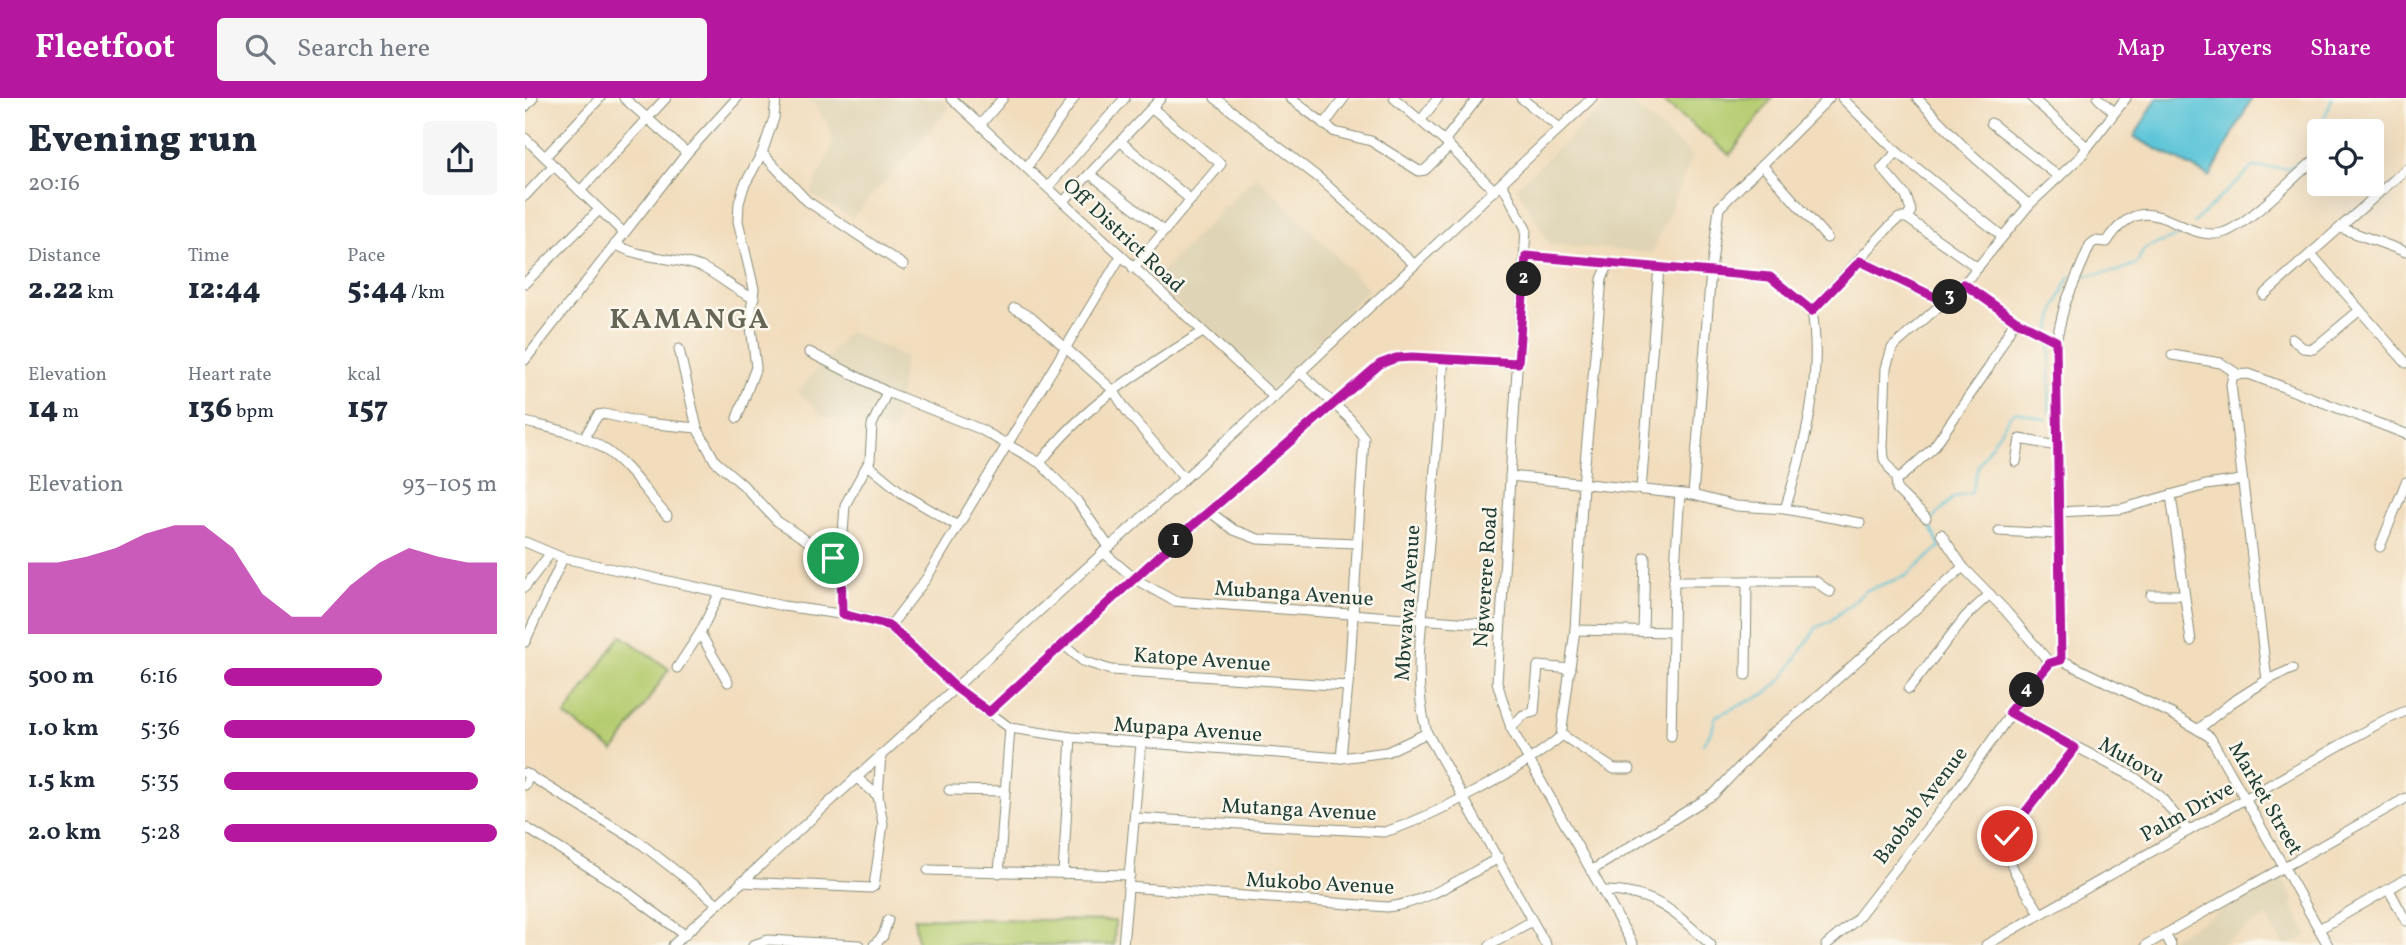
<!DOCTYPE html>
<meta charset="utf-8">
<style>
body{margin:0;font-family:Vollkorn,serif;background:#f6f6f7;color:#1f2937;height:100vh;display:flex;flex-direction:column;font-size:26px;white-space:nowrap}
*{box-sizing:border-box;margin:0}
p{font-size:23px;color:#747a83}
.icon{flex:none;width:38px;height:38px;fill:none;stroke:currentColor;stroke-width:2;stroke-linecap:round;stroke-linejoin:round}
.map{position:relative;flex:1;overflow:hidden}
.drawer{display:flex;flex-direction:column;background:#fff;width:525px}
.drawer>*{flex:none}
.tools{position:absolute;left:1782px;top:21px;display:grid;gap:14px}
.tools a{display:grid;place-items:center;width:77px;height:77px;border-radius:7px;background:#fff;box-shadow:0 7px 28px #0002;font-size:35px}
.pin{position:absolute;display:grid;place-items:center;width:60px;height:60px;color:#fff;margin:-30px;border:4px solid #fff;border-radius:50%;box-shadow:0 2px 7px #0007}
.km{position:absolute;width:35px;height:35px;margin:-18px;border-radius:50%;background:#222;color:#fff;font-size:19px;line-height:35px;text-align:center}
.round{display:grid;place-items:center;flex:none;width:74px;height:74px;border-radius:7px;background:#f6f6f7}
.headline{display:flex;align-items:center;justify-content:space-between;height:119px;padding:0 28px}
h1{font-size:38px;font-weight:800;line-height:52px}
.metrics{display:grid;grid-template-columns:repeat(3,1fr);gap:10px;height:119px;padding:7px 28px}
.metrics div{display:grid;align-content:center}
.metrics b{font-size:30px;font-weight:800}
.metrics small{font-size:19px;font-weight:400}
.metrics p{font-size:19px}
.chart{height:196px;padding:14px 28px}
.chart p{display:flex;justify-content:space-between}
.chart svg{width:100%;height:126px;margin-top:7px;fill:#b5179e;opacity:.7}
ul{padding:0 28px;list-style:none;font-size:23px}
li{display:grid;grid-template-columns:112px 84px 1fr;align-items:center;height:52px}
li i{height:18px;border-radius:9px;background:#b5179e}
header{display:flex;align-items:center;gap:42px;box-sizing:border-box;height:98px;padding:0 35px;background:#b5179e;color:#fff}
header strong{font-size:33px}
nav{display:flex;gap:38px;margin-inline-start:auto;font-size:24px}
.search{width:490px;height:63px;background:#f6f6f7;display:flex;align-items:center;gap:18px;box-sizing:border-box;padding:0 24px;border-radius:7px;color:#747a83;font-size:26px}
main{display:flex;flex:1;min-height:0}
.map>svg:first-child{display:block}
.built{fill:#dfd4b5}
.green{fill:#b5cc70;stroke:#6a8452;stroke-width:2}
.water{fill:#5cc4d8;stroke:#3e8086;stroke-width:2}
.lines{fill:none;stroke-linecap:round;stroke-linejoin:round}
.stream{stroke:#5cc4d8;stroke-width:2}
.minor-casing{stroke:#888c78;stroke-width:11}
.minor{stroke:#fff;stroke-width:9}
.route-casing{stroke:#fff;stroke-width:14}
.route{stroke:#b5179e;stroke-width:9}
.labels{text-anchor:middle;stroke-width:5;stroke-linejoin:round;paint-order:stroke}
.street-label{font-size:21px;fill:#1f3d34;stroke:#fbf7ec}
.district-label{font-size:28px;font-weight:bold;letter-spacing:2px;fill:#666656;stroke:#fbf7ec}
</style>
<header>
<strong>Fleetfoot</strong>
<div class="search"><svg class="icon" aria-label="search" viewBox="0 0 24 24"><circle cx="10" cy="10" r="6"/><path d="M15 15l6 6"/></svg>Search here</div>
<nav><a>Map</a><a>Layers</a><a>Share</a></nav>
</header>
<main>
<section class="drawer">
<div class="headline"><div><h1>Evening run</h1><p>20:16</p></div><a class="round"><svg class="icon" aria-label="share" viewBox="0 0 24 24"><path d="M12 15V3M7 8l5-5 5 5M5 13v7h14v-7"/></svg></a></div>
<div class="metrics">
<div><p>Distance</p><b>2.22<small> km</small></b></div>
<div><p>Time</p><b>12:44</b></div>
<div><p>Pace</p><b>5:44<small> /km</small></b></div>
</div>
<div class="metrics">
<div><p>Elevation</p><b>14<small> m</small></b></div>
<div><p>Heart rate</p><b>136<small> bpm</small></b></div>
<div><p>kcal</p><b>157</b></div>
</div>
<div class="chart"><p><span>Elevation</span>93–105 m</p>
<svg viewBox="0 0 160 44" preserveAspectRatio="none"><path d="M0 44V19L10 19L20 17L30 14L40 9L50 6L60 6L70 14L80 30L90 38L100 38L110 27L120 19L130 14L140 17L150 19L160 19V44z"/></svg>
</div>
<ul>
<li><b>500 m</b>6:16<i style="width:58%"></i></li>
<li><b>1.0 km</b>5:36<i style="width:92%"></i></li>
<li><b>1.5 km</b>5:35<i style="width:93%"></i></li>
<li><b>2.0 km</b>5:28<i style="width:100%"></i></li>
</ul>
</section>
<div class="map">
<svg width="1881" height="847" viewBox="0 0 1881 847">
<rect width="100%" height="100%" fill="#fbf7ec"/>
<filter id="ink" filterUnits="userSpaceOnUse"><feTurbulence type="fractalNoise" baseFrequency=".0143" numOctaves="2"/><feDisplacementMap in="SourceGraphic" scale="14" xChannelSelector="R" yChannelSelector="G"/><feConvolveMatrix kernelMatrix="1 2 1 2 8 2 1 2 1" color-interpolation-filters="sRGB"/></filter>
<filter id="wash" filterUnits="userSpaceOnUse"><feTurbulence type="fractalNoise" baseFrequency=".00686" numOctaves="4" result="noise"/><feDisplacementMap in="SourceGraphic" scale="28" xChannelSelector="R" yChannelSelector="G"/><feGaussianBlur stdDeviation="1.57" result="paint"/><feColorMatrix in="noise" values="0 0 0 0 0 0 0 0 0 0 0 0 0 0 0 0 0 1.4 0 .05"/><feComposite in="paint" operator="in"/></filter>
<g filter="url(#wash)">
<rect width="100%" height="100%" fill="#f1dcbc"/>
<!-- built -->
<g class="built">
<polygon points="284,0 414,0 425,10 327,120 285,96 308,46 303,26"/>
<polygon points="1087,0 1100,0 1168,58 1127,155 1025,146 991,89"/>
<polygon points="731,77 844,191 745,293 628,182"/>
<polygon points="324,233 380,259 370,334 298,318 273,294"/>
<polygon points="1757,779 1770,804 1766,806 1783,837 1765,847 1758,847 1742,819 1692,847 1651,847 1647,840"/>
</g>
<!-- green -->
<g class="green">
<polygon points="1134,0 1247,0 1205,57"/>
<polygon points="96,537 144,571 89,653 40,618"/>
<polygon points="389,820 590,823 589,847 393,847"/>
</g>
<!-- water -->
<polygon class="water" points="1632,0 1727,0 1685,79 1609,39"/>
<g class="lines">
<!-- stream -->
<g class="stream">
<polyline points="1799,33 1798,23 1807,0"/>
<polyline points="1668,125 1728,69 1762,70 1786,60"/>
<polyline points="1557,178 1593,173 1611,166 1620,150 1661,135"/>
<polyline points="1525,234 1531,208 1545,178"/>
<polyline points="1524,316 1526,244"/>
<polyline points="1178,646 1187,632 1191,618 1242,595 1258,580 1292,529 1304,524 1342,492 1381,478 1415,449 1404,424 1429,399 1446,395 1454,365 1486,317 1491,313 1522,322"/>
</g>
</g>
</g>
<g filter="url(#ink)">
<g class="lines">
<defs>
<g id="minor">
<polyline points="99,0 162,55"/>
<polyline points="426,0 749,299"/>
<polyline points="690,0 794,80 890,167"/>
<polyline points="765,0 810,34 846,43 894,73 900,72 925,48"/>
<polyline points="869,0 919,43 970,93"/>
<polyline points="996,0 1035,30"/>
<polyline points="1317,0 1372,54 1477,138"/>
<polyline points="1392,0 1445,55 1504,107"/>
<polyline points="1507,0 1562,49"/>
<polyline points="1573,0 1589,14"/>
<polyline points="0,9 8,0"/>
<polyline points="896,22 913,0"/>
<polyline points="1466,25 1534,79"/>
<polyline points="455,27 478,0"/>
<polyline points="799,27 819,0"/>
<polyline points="0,40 99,135"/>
<polyline points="919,43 953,0"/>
<polyline points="596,44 666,102"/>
<polyline points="1372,54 1357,70 1381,98 1386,113 1382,120"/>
<polyline points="237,55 282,103 378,167"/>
<polyline points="20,59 75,0"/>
<polyline points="1237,67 1302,140"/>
<polyline points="502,69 549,0"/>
<polyline points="565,76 639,133"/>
<polyline points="977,86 1001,131 972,584 986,630 1108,847"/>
<polyline points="523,89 600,0"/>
<polyline points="55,93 141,0"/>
<polyline points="0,98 28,68"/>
<polyline points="538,104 636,0"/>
<polyline points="1382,120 1453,170"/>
<polyline points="1816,130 1881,154"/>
<path d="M90,146c28,16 57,12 86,23 19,8 31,23 53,31"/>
<polyline points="1787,157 1881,265"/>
<path d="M1001,158l244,21 42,34c11,67 -7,135 -27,198"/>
<polyline points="1335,163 1420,204"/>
<polyline points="608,170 696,66 627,10"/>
<polyline points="0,185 74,112"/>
<polyline points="1439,186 1490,222 1531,243"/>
<polyline points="1739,197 1881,71"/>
<polyline points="489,210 507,220 588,292 603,315 659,380"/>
<polyline points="1287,213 1364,129 1374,120 1382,120"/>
<polyline points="1767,241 1778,250 1788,251 1835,212"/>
<polyline points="154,251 172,330 190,363 218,387 252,423 316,465"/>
<polyline points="284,254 362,294 455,331 515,365 552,403 584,449"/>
<polyline points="1647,257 1696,265 1711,275"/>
<path d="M919,260c-6,70 -12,140 -17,209 -5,55 -15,113 0,166l119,212"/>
<polyline points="0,262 162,55 212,0"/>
<polyline points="775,274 825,321 839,340 825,566 816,660"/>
<polyline points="212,320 231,269 225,221 229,191 213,123 214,105 219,88 237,55 249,20 251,0"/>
<path d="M0,324c25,6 56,11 78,26 26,17 43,45 64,68"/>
<polyline points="59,340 73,317 79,316 120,325 172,330"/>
<polyline points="1491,364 1495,341 1532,348"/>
<path d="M515,365c43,-57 102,-94 163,-131"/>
<polyline points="343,367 377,395 431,427"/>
<polyline points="985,378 1168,397 1186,173 1194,110 1304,0"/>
<polyline points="1371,380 1377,378 1408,350 1463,271 1490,222"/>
<polyline points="1116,392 1134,169"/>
<polyline points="1168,397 1211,408 1260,411 1335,425"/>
<polyline points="1646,397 1666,543"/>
<polyline points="685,414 709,432 733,441 831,445"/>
<polyline points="1532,414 1596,411 1681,387 1716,382"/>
<polyline points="1401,420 1372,392 1371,380 1359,361 1358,348 1361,270 1367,250 1438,187 1504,107 1555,59 1601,0"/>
<polyline points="1474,433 1532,436"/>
<polyline points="1416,436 1438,469 1480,512 1525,565"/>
<polyline points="0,444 38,460 258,508 336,519 365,528 430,589 485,630 546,639 816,660 862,654 902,635"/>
<polyline points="1855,449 1881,384"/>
<polyline points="578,454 610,481 649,503 974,527"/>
<polyline points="1149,483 1290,483 1305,494"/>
<polyline points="0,489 25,456"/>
<polyline points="1626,497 1658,497"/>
<polyline points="317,516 316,465 320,407 345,362 347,327 362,294"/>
<polyline points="365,528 401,481 596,158"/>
<polyline points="1050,532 1148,534"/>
<polyline points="1118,534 1120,459"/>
<polyline points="175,535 203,584"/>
<polyline points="0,544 38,460"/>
<polyline points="538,546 558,563 586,572 821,588"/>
<path d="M1536,562l-5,-319 9,-37 25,-59 5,-4 12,1c39,-62 73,1 115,-9 23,-5 76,-60 97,-77"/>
<polyline points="152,570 175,535 195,494"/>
<polyline points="1221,577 1222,483"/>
<polyline points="1742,582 1767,571"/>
<polyline points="1384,591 1441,518 1465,496"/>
<polyline points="464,614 659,435 855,266 871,260 888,259 993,266"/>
<polyline points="1484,614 1609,679 1635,698 1663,733"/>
<polyline points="986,630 998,617 1009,614 1013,568 1046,571"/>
<polyline points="1675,630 1706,605 1742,582 1706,287 1708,277 1724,276 1881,336"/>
<polyline points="1037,637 1089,671 1105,671"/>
<polyline points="1146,638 1149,483 1155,396"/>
<polyline points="0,675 114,744 193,806"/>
<polyline points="0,687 5,677"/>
<polyline points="424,692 480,693"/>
<polyline points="353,698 356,656"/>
<path d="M610,720l249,14c43,-12 144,-66 177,-96l14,-106 8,-145 19,-206 7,-16"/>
<polyline points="0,729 94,788 160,837"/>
<polyline points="403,772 605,777"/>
<polyline points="1066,773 1189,696 1244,638 1283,607 1438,469"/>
<polyline points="474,775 485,630"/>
<polyline points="538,776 546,639"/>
<polyline points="216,784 346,790 349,788 358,726 353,698 331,679"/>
<path d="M603,789l259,20c40,-4 77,-31 112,-49"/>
<polyline points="1864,792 1881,823"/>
<path d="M1078,793c52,0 71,21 108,54"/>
<path d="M1515,815c-13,-22 -37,-50 -33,-77l68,-88"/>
<polyline points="1794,831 1881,781"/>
<polyline points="1640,836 1646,847"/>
<polyline points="148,847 749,299 1067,0"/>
<polyline points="228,847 243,842 334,847"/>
<polyline points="349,847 358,838 363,822"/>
<polyline points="598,847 616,645"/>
<polyline points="965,847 1007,823"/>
<polyline points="1301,847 1330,823 1431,693 1509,583 1525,565 1536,562 1647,616 1685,639 1803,847"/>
<polyline points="1461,847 1858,623 1881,613"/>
<polyline points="1621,847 1881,700"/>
</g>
</defs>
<!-- minor casing -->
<use href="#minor" class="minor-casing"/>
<!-- minor -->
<use href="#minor" class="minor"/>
</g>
</g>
<g class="lines" filter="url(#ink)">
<defs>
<polyline id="route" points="308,460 316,465 317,516 365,528 430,589 464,614 659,435 855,266 871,260 887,259 993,265 1001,158 1245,179 1287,213 1335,163 1420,204 1439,186 1490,222 1531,243 1536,562 1525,565 1484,614 1550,650 1482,738"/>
</defs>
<!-- route casing -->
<use href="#route" class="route-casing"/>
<!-- route -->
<use href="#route" class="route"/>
</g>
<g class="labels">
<!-- street labels -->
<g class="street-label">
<text transform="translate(599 137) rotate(43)" y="7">Off District Road</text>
<text transform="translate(960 479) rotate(-86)" y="7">Ngwerere Road</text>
<text transform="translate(769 495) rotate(4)" y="7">Mubanga Avenue</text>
<text transform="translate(882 505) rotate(-86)" y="7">Mbwawa Avenue</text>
<text transform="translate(677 561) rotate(4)" y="7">Katope Avenue</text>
<text transform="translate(663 631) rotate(4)" y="7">Mupapa Avenue</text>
<text transform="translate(1607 662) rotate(30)" y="7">Mutovu</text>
<text transform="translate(1741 700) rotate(60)" y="7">Market Street</text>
<text transform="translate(1395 707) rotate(-53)" y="7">Baobab Avenue</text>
<text transform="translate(774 711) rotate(3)" y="7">Mutanga Avenue</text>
<text transform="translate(1662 713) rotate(-29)" y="7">Palm Drive</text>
<text transform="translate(795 785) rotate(3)" y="7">Mukobo Avenue</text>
</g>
<!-- district labels -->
<g class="district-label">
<text x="165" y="230">KAMANGA</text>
</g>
</g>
</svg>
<div class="tools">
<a><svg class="icon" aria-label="locate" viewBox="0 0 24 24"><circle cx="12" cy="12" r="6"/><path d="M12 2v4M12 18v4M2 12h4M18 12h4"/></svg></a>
</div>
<div class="pin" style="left:308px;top:460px;background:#1e9e55"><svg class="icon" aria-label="arrive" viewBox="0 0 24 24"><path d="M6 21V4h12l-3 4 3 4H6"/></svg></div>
<div class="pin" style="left:1482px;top:738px;background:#d93025"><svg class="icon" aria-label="check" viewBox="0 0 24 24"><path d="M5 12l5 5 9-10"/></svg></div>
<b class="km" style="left:651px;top:443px">1</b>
<b class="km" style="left:999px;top:181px">2</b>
<b class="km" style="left:1425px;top:199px">3</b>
<b class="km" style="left:1502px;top:592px">4</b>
</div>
</main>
